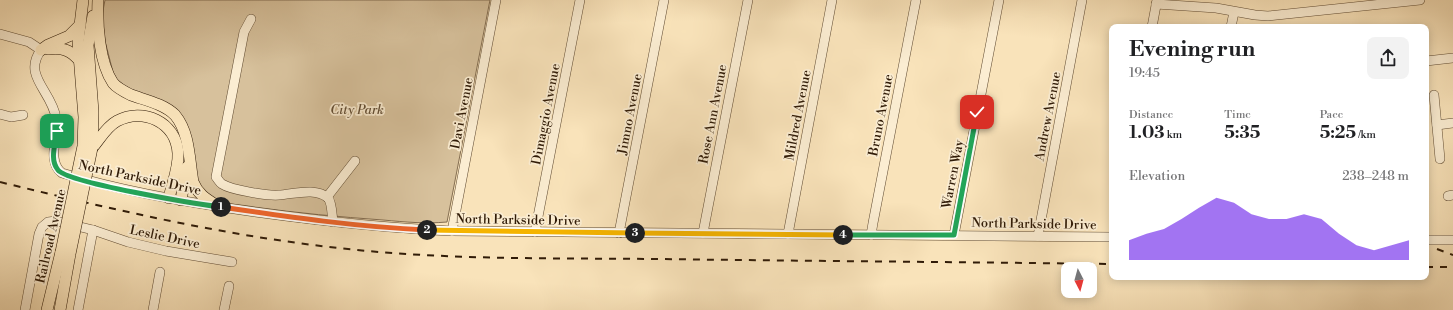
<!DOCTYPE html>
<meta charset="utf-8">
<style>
body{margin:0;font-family:"Libre Bodoni",serif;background:#f2f2f2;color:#202124;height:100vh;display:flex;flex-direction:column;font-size:15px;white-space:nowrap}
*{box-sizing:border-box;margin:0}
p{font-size:13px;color:#757577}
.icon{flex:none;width:22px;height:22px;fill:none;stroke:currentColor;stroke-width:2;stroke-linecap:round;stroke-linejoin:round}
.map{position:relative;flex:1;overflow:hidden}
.drawer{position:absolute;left:1109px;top:24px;width:320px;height:256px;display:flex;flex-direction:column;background:#fff;border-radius:8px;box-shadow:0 2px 10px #0003}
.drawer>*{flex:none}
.needle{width:26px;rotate:174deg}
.tools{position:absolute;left:1061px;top:262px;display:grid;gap:8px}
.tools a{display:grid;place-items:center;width:36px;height:36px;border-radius:8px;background:#fff;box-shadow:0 2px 10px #0003;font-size:20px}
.pin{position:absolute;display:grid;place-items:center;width:34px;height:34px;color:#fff;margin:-17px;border-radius:8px;box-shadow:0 2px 6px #0006}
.km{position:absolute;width:20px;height:20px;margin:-10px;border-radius:50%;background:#222;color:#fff;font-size:11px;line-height:20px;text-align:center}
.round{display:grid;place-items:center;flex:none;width:42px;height:42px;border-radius:8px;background:#f2f2f2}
.summary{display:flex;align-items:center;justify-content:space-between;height:68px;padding:0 20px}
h1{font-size:22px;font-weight:700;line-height:30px}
.stats{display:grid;grid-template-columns:repeat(3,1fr);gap:6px;height:68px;padding:4px 20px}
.stats div{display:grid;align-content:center}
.stats b{font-size:17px;font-weight:700}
.stats small{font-size:11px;font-weight:400}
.stats p{font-size:11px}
.chart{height:112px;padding:8px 20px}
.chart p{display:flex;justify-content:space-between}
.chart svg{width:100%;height:72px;margin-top:4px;fill:#7c3aed;opacity:.7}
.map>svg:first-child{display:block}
.park{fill:#d7c19c;stroke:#846e52}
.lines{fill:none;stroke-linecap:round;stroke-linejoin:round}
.minor-casing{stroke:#624d34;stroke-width:10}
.major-casing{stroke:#301b07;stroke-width:12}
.minor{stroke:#fbedd2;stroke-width:9}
.major{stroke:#f9e3ba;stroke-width:11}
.rail{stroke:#301b07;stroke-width:2;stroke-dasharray:7 7;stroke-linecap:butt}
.major-bridge-casing{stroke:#301b07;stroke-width:12;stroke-linecap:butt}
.major-bridge{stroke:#f9e3ba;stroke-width:11}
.split-1-casing{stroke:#fff;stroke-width:8}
.split-2-casing{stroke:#fff;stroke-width:8}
.split-3-casing{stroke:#fff;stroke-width:8}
.split-4-casing{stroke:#fff;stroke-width:8}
.split-5-casing{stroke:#fff;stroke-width:8}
.split-1{stroke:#22a559;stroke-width:5}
.split-2{stroke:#f0652b;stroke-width:5}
.split-3{stroke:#f5b400;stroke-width:5}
.split-4{stroke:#f5b400;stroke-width:5}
.split-5{stroke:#22a559;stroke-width:5}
.labels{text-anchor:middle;stroke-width:3.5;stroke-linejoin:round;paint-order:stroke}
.park-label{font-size:13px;font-style:italic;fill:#624d34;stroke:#fbedd2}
.street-label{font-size:13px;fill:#301b07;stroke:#fbedd2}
</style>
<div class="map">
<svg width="1453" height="310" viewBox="0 0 1453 310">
<rect width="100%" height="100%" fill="#f9e3ba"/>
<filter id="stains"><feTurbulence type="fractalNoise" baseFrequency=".005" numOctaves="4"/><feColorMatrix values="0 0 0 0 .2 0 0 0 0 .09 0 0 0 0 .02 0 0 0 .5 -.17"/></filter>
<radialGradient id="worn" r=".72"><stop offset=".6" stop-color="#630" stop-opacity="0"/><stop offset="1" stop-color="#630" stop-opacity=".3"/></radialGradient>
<!-- park -->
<path class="park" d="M105,0h385l-43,222c-22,2 -42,0 -64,-2 -43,-3 -86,-7 -129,-13 -14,-3 -36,-2 -47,-12 -13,-11 -18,-51 -22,-68l-49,-35 -16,-9 -4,-5 -3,-6 -8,-31 -3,-25z"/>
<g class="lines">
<defs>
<g id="minor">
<polyline points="1156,4 1216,8 1255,15 1268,16 1420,0"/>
<path d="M251,19l-7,13 -28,145c2,2 3,5 6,7 9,6 46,12 57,11 15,-1 37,-8 49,3 4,4 4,18 5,24"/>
<polyline points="1152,27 1157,0"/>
<polyline points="1231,27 1234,12"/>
<path d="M0,34l29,8 12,8c-19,26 11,41 15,68 3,17 -10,43 6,55 63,19 128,30 193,39 66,9 131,16 197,19l660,6"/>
<polyline points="1426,61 1453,58"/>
<polyline points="1434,95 1440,159"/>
<polyline points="0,114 11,117 23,115"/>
<polyline points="1437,125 1453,123"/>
<polyline points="1448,196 1453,195"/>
<polyline points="327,197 355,161"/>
<polyline points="452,231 496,0"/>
<polyline points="535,232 580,0"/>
<polyline points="619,233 664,0"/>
<polyline points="703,233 748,0"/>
<polyline points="788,234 832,0"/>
<polyline points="871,235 873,223 916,0"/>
<polyline points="954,235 999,0"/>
<polyline points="1038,236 1082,0"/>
<polyline points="1426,240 1453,240"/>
<polyline points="25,310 39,234 42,227 48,222 56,221 93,230 128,242 166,251 232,262"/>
<polyline points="78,310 93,230"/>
<polyline points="153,310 160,272"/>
<polyline points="224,310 229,286"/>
</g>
<g id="major">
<path d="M98,0c-1,25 1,62 15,83 4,5 12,9 18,12 14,5 33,9 44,20 15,18 14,45 18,67 5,13 15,18 26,25"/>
<path d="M48,49c14,-2 22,1 31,11"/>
<polyline points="41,50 48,45 69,36 80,25"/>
<polyline points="83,146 84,117 78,42 83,0"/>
<path d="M92,148c8,-9 14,-21 25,-27 26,-14 59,1 61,32 1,15 -6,31 -9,45"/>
<polyline points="92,148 93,112 88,45 93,16"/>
<polyline points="181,200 187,167"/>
<polyline points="47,310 61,252"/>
<polyline points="60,310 70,254"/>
</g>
</defs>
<!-- minor casing -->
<use href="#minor" class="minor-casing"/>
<!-- major casing -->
<use href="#major" class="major-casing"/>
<!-- minor -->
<use href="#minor" class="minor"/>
<!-- major -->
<use href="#major" class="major"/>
<!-- rail -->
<g class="rail">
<path d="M0,182c115,28 230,55 348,67 102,11 206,9 309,10 151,2 303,3 455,5"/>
<polyline points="1437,249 1453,255"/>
<polyline points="1426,267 1453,267"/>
</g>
<defs>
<g id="major-bridge">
<polyline points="61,252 83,146"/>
<polyline points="70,254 92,148"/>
</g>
</defs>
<!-- major-bridge casing -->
<use href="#major-bridge" class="major-bridge-casing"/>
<!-- major-bridge -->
<use href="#major-bridge" class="major-bridge"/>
</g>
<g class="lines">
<defs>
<path id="split-1" d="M57,131c-1,12 -8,28 1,39 10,13 139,34 163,37"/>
<path id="split-2" d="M221,207c68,10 137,20 206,23"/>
<polyline id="split-3" points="427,230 635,233"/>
<polyline id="split-4" points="635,233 843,235"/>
<polyline id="split-5" points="843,235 954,235 977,112"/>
</defs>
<!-- split-1 casing -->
<use href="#split-1" class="split-1-casing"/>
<!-- split-2 casing -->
<use href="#split-2" class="split-2-casing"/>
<!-- split-3 casing -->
<use href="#split-3" class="split-3-casing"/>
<!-- split-4 casing -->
<use href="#split-4" class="split-4-casing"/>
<!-- split-5 casing -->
<use href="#split-5" class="split-5-casing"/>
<!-- split-1 -->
<use href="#split-1" class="split-1"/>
<!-- split-2 -->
<use href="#split-2" class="split-2"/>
<!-- split-3 -->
<use href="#split-3" class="split-3"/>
<!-- split-4 -->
<use href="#split-4" class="split-4"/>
<!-- split-5 -->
<use href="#split-5" class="split-5"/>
</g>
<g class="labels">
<!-- park labels -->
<g class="park-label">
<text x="357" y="114">City Park</text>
</g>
<!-- street labels -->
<g class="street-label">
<text transform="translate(461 113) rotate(-79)" y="5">Davi Avenue</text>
<text transform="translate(545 114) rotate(-79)" y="5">Dimaggio Avenue</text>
<text transform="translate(629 114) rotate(-79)" y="5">Jimno Avenue</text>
<text transform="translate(712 114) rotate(-79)" y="5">Rose Ann Avenue</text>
<text transform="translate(797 115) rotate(-79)" y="5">Mildred Avenue</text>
<text transform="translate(880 115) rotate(-79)" y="5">Bruno Avenue</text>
<text transform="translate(1047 116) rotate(-79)" y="5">Andrew Avenue</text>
<text transform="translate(952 174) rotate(-79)" y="5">Warren Way</text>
<text transform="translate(140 177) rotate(12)" y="5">North Parkside Drive</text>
<text transform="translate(518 219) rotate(1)" y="5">North Parkside Drive</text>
<text transform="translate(1034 223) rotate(1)" y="5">North Parkside Drive</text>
<text transform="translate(50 236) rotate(-77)" y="5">Railroad Avenue</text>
<text transform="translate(165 236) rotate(12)" y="5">Leslie Drive</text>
</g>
</g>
<rect width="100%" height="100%" filter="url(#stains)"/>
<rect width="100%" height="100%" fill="url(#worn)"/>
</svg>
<div class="tools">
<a><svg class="needle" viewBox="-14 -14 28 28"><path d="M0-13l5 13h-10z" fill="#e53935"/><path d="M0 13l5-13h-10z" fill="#757577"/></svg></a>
</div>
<div class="pin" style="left:57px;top:131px;background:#1e9e55"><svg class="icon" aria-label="arrive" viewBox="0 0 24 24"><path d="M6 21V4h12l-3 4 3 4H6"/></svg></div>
<div class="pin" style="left:977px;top:112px;background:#d93025"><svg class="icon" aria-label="check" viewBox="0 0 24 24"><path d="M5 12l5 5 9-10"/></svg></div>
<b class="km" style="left:221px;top:207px">1</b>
<b class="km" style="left:427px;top:230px">2</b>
<b class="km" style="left:635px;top:233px">3</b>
<b class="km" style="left:843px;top:235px">4</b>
<section class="drawer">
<div class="summary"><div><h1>Evening run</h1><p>19:45</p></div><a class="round"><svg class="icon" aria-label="share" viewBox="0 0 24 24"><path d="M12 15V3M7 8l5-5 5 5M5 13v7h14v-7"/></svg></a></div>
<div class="stats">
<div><p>Distance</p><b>1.03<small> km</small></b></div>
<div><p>Time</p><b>5:35</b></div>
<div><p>Pace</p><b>5:25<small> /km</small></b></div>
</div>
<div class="chart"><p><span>Elevation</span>238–248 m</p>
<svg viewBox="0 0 160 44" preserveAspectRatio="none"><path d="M0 44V32L10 28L20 25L30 19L40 12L50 6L60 9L70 16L80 19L90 19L100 16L110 19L120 28L130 35L140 38L150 35L160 32V44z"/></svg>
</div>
</section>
</div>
